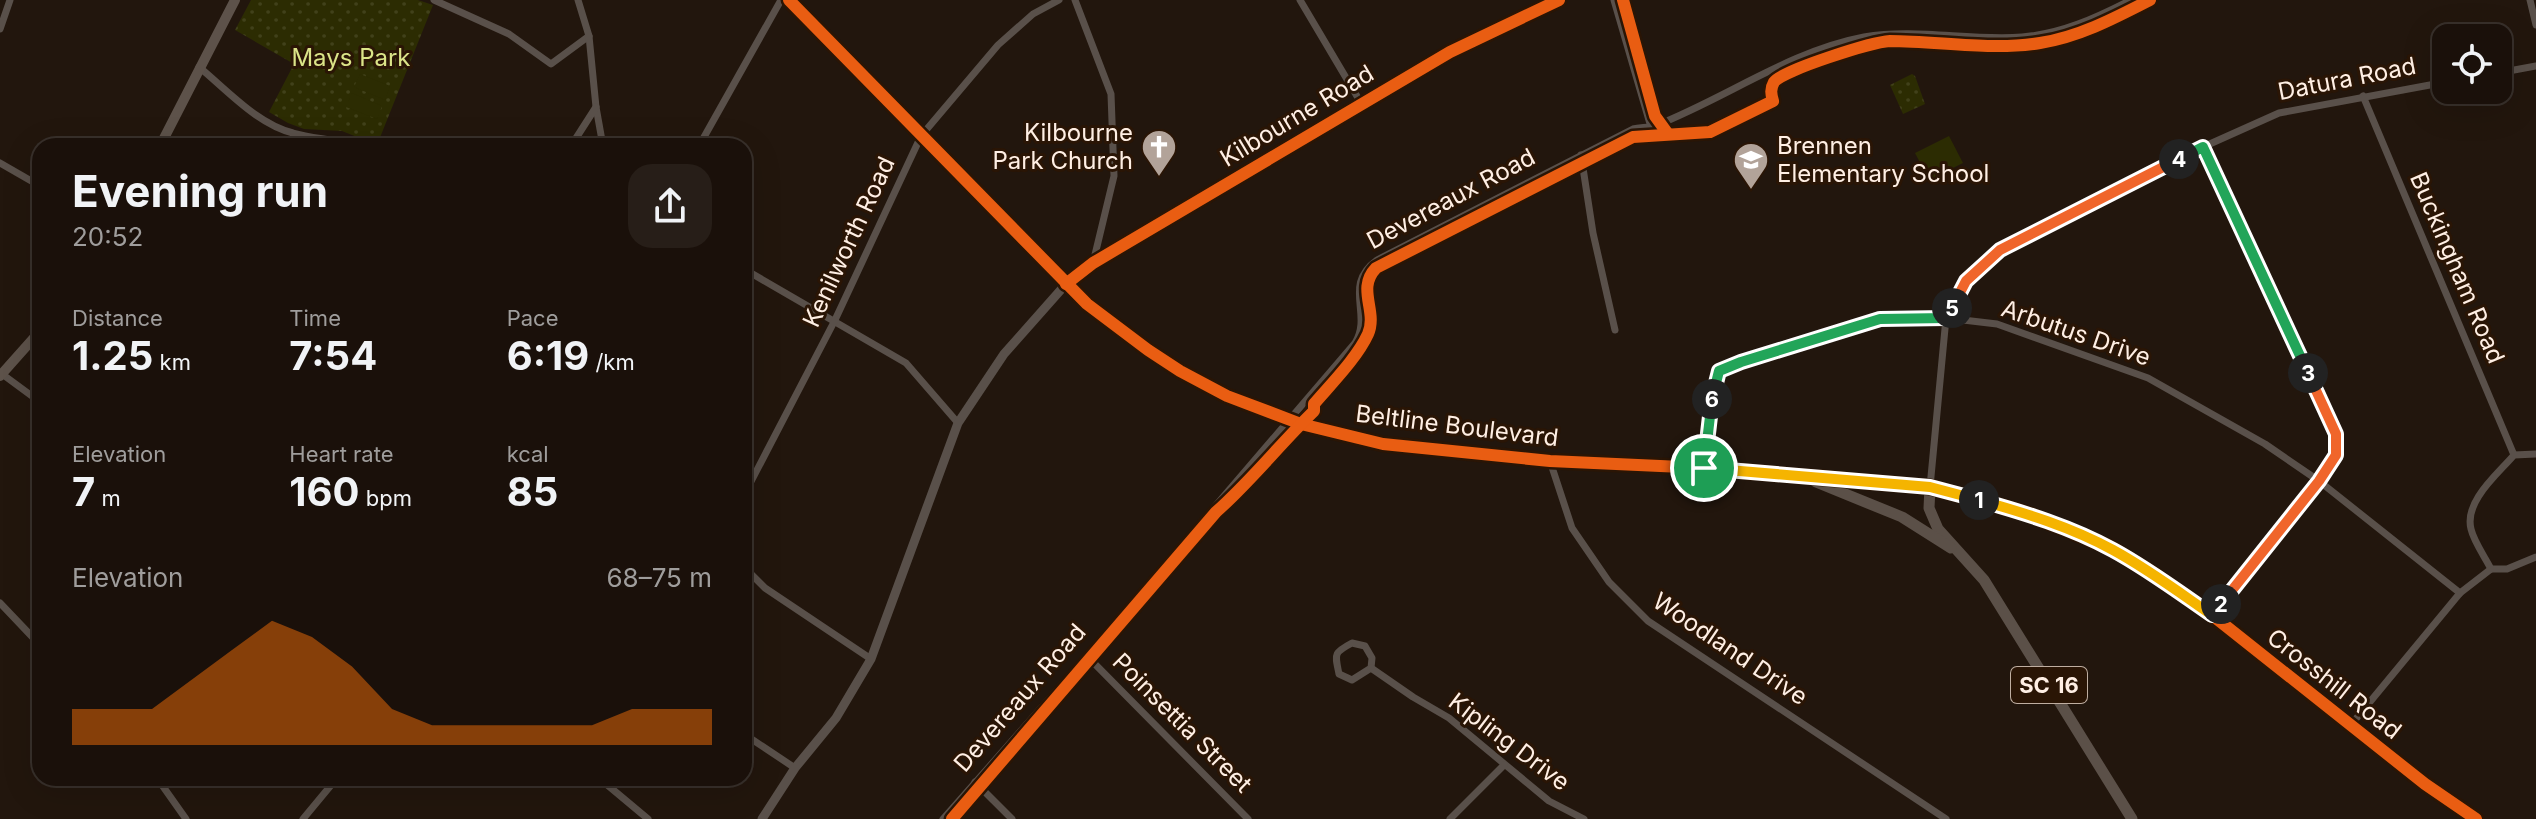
<!DOCTYPE html>
<meta charset="utf-8">
<style>
body{margin:0;font-family:Inter,sans-serif;background:#271e18;color:#f1f3f6;height:100vh;display:flex;flex-direction:column;font-size:30px;white-space:nowrap}
*{box-sizing:border-box;margin:0}
p{font-size:26px;color:#9f9d9c}
.icon{flex:none;width:44px;height:44px;fill:none;stroke:currentColor;stroke-width:2;stroke-linecap:round;stroke-linejoin:round}
.map{position:relative;flex:1;overflow:hidden}
.drawer{position:absolute;left:32px;top:138px;width:720px;height:648px;display:flex;flex-direction:column;background:#1a100a;border-radius:24px;box-shadow:0 8px 32px #0002,0 0 0 2px #38302b}
.drawer>*{flex:none}
.fabs{position:absolute;left:2432px;top:24px;display:grid;gap:16px}
.fabs a{display:grid;place-items:center;width:80px;height:80px;border-radius:16px;background:#1a100a;box-shadow:0 8px 32px #0002,0 0 0 2px #38302b;font-size:40px}
.pin{position:absolute;display:grid;place-items:center;width:68px;height:68px;color:#fff;margin:-34px;border:4px solid #fff;border-radius:50%;box-shadow:0 2px 8px #0007}
.km{position:absolute;width:40px;height:40px;margin:-20px;border-radius:50%;background:#222;color:#fff;font-size:22px;line-height:40px;text-align:center}
.round{display:grid;place-items:center;flex:none;width:84px;height:84px;border-radius:24px;background:#271e18}
.head{display:flex;align-items:center;justify-content:space-between;height:136px;padding:0 40px}
h1{font-size:44px;font-weight:700;line-height:60px}
.figures{display:grid;grid-template-columns:repeat(3,1fr);gap:12px;height:136px;padding:8px 40px}
.figures div{display:grid;align-content:center}
.figures b{font-size:40px;font-weight:700}
.figures small{font-size:22px;font-weight:400}
.figures p{font-size:22px}
.chart{height:224px;padding:16px 40px}
.chart p{display:flex;justify-content:space-between}
.chart svg{width:100%;height:144px;margin-top:8px;fill:#b45309;opacity:.7}
.map>svg:first-child{display:block}
.park{fill:url(#park-dots)}
.pitch{fill:#2c2c02}
.lines{fill:none;stroke-linecap:round;stroke-linejoin:round}
.minor{stroke:#59504a;stroke-width:7}
.tertiary{stroke:#59504a;stroke-width:9}
.secondary{stroke:#5d524a;stroke-width:10}
.primary{stroke:#5b5048;stroke-width:11}
.cycleway-casing{stroke:#2a1505;stroke-width:17}
.cycleway{stroke:#e95d12;stroke-width:12}
.split-1-casing{stroke:#fff;stroke-width:16}
.split-2-casing{stroke:#fff;stroke-width:16}
.split-3-casing{stroke:#fff;stroke-width:16}
.split-4-casing{stroke:#fff;stroke-width:16}
.split-5-casing{stroke:#fff;stroke-width:16}
.split-6-casing{stroke:#fff;stroke-width:16}
.split-7-casing{stroke:#fff;stroke-width:16}
.split-1{stroke:#f5b400;stroke-width:10}
.split-2{stroke:#f5b400;stroke-width:10}
.split-3{stroke:#f0652b;stroke-width:10}
.split-4{stroke:#22a559;stroke-width:10}
.split-5{stroke:#f0652b;stroke-width:10}
.split-6{stroke:#22a559;stroke-width:10}
.split-7{stroke:#22a559;stroke-width:10}
.labels{text-anchor:middle;stroke-width:6;stroke-linejoin:round;paint-order:stroke}
.shield{fill:#2a1505;stroke:#bfaea1;stroke-width:2}
.shield-label{font-size:22px;font-weight:bold;fill:#ffefe4}
.park-label{font-size:24px;fill:#dbe488;stroke:#2a1505}
.street-label{font-size:24px;fill:#ffefe4;stroke:#2a1505}
.poi-label{font-size:24px;fill:#ffefe4;stroke:#2a1505;text-anchor:end}
</style>
<div class="map">
<svg width="2536" height="819" viewBox="0 0 2536 819">
<defs>
<pattern id="park-dots" width="8" height="8" patternUnits="userSpaceOnUse" patternTransform="scale(2)"><rect width="8" height="8" fill="#2c2c02"/><path d="M2 2h.1M6 6h.1" fill="none" stroke="#41411a" stroke-width="1.8" stroke-linecap="round"/></pattern>
</defs>
<rect width="100%" height="100%" fill="#22160d"/>
<!-- park -->
<g class="park">
<polygon points="251,0 418,0 433,5 377,145 342,131 304,129 288,123 269,112 294,64 235,30"/>
<polygon points="1912,74 1915,76 1925,104 1903,114 1890,85"/>
</g>
<!-- pitch -->
<g class="pitch">
<polygon points="360,74 390,86 385,100 354,87"/>
<polygon points="352,93 382,106 377,119 346,107"/>
<polygon points="1949,136 1963,163 1929,180 1915,153"/>
</g>
<g class="lines">
<!-- minor -->
<g class="minor">
<polyline points="434,0 509,34 551,64 589,36"/>
<polyline points="578,0 589,36 596,107 603,146"/>
<polyline points="1075,0 1111,94 1114,176 1093,263"/>
<polyline points="1300,0 1361,103"/>
<polyline points="2530,0 2536,25"/>
<polyline points="0,29 10,0"/>
<path d="M199,67c28,23 58,57 94,66 21,6 42,6 63,13"/>
<polyline points="2498,73 2536,66"/>
<polyline points="2363,96 2514,455"/>
<polyline points="571,146 596,107"/>
<polyline points="699,146 781,0"/>
<polyline points="2203,147 2336,434 2336,455 2319,481 2212,615"/>
<polyline points="1581,155 1593,233 1615,330"/>
<polyline points="0,163 40,186"/>
<polyline points="744,269 906,363 958,423"/>
<polyline points="2,374 40,402"/>
<polyline points="1550,461 1572,528 1609,582 1648,621 1946,819"/>
<polyline points="1704,468 1713,393 1719,371 1741,362 1880,319 1946,318 1997,324 2148,378 2265,444 2319,481 2460,593"/>
<polyline points="1930,487 1946,318 1966,281 2000,250 2203,147 2279,113 2446,82"/>
<polyline points="744,495 835,320 921,136 998,45 1033,14 1059,0"/>
<polyline points="744,567 765,588 871,659"/>
<path d="M2491,569c-6,-12 -17,-27 -20,-40 -7,-28 27,-55 43,-74l22,-1"/>
<polyline points="0,603 40,645"/>
<path d="M1352,643l13,3 7,12 -1,10 -19,12 -13,-6c-4,-20 -6,-21 13,-31z"/>
<polyline points="1087,656 1248,819"/>
<polyline points="1371,668 1413,697 1449,718 1549,801 1584,819"/>
<polyline points="2350,726 2460,593 2491,569 2507,569 2536,557"/>
<polyline points="744,734 795,768"/>
<polyline points="157,778 186,819"/>
<polyline points="599,778 648,819"/>
<polyline points="975,782 1012,819"/>
<polyline points="303,819 337,778"/>
<path d="M943,819l144,-163 268,-313c18,-29 -13,-58 22,-83l256,-131c8,-2 16,-1 24,-4 69,-27 133,-74 207,-88 52,-9 105,4 158,0 39,-3 74,-19 109,-37"/>
<polyline points="1450,819 1504,765"/>
</g>
<!-- tertiary -->
<g class="tertiary">
<polyline points="1615,0 1652,127"/>
<polyline points="762,819 795,768 836,718 871,659 958,423 1004,354 1066,284 1093,263 1450,52 1559,0"/>
</g>
<!-- secondary -->
<g class="secondary">
<polyline points="160,146 235,0"/>
<polyline points="0,376 40,331"/>
<path d="M1930,487c62,17 127,31 184,63 95,54 178,130 263,197 32,25 64,52 99,72"/>
</g>
<!-- primary -->
<g class="primary">
<path d="M789,0l298,304c51,43 107,80 170,105 68,28 140,37 213,44 71,7 141,11 212,14 83,4 165,13 248,20l-1,21 9,21 46,51 148,239"/>
<polyline points="1816,482 1902,517 1951,548"/>
</g>
<defs>
<g id="cycleway">
<polyline points="789,0 1087,304 1148,350 1180,371 1227,396 1301,424 1383,444 1550,461 1704,468 1930,487 2026,513 2111,548 2150,572 2212,615 2425,784 2476,819"/>
<polyline points="1623,0 1655,116 1668,134"/>
<polyline points="1066,284 1093,263 1450,52 1559,0"/>
<path d="M952,819l264,-307c35,-31 64,-68 98,-101v-7c17,-20 43,-46 54,-70 10,-23 -12,-45 8,-66l257,-131 77,-5 63,-31c-2,-7 -3,-12 1,-19 9,-12 98,-40 116,-41 49,0 101,10 150,2 39,-6 75,-25 110,-43"/>
</g>
</defs>
<!-- cycleway casing -->
<use href="#cycleway" class="cycleway-casing"/>
<!-- cycleway -->
<use href="#cycleway" class="cycleway"/>
</g>
<g class="lines">
<defs>
<polyline id="split-1" points="1704,468 1930,487 1979,500"/>
<path id="split-2" d="M1979,500c46,13 92,27 134,50 35,19 67,43 99,65l9,-11"/>
<polyline id="split-3" points="2221,604 2319,481 2336,455 2336,434 2308,373"/>
<polyline id="split-4" points="2179,159 2203,147 2308,373"/>
<polyline id="split-5" points="1952,308 1966,281 2000,250 2179,159"/>
<polyline id="split-6" points="1712,399 1719,371 1741,362 1880,319 1946,318 1952,308"/>
<polyline id="split-7" points="1704,468 1712,399"/>
</defs>
<!-- split-1 casing -->
<use href="#split-1" class="split-1-casing"/>
<!-- split-2 casing -->
<use href="#split-2" class="split-2-casing"/>
<!-- split-3 casing -->
<use href="#split-3" class="split-3-casing"/>
<!-- split-4 casing -->
<use href="#split-4" class="split-4-casing"/>
<!-- split-5 casing -->
<use href="#split-5" class="split-5-casing"/>
<!-- split-6 casing -->
<use href="#split-6" class="split-6-casing"/>
<!-- split-7 casing -->
<use href="#split-7" class="split-7-casing"/>
<!-- split-1 -->
<use href="#split-1" class="split-1"/>
<!-- split-2 -->
<use href="#split-2" class="split-2"/>
<!-- split-3 -->
<use href="#split-3" class="split-3"/>
<!-- split-4 -->
<use href="#split-4" class="split-4"/>
<!-- split-5 -->
<use href="#split-5" class="split-5"/>
<!-- split-6 -->
<use href="#split-6" class="split-6"/>
<!-- split-7 -->
<use href="#split-7" class="split-7"/>
</g>
<!-- icons -->
<defs>
<symbol id="church-pin" viewBox="-11 -11 22 30"><path d="M0 17L-7.5 6A9.5 9.5 0 1 1 7.5 6Z" fill="#b2a399" stroke="#2a1505"/><path d="M-1.2-6h2.4v3.5h3.3v2.4h-3.3V6h-2.4V-.1h-3.3v-2.4h3.3Z" fill="#fff"/></symbol>
<symbol id="school-pin" viewBox="-11 -11 22 30"><path d="M0 17L-7.5 6A9.5 9.5 0 1 1 7.5 6Z" fill="#b2a399" stroke="#2a1505"/><path d="M0-5L7-2L0 1L-7-2ZM-4 1L0 2.5L4 1V4Q0 6-4 4Z" fill="#fff"/></symbol>
</defs>
<g fill-rule="evenodd">
<use href="#church-pin" x="1139" y="127" width="40" height="54"/>
<use href="#school-pin" x="1731" y="140" width="40" height="54"/>
</g>
<g class="labels">
<!-- shield labels -->
<rect class="shield" x="2011" y="667" width="76" height="36" rx="6"/>
<g class="shield-label">
<text x="2049" y="693">SC 16</text>
</g>
<!-- park labels -->
<g class="park-label">
<text x="351" y="66">Mays Park</text>
</g>
<!-- street labels -->
<g class="street-label">
<text transform="translate(2347 79) rotate(-11)" y="8">Datura Road</text>
<text transform="translate(1297 116) rotate(-31)" y="8">Kilbourne Road</text>
<text transform="translate(1451 199) rotate(-28)" y="8">Devereaux Road</text>
<text transform="translate(849 242) rotate(-65)" y="8">Kenilworth Road</text>
<text transform="translate(2457 268) rotate(67)" y="8">Buckingham Road</text>
<text transform="translate(2076 333) rotate(19)" y="8">Arbutus Drive</text>
<text transform="translate(1457 426) rotate(7)" y="8">Beltline Boulevard</text>
<text transform="translate(1730 649) rotate(34)" y="8">Woodland Drive</text>
<text transform="translate(2334 684) rotate(38)" y="8">Crosshill Road</text>
<text transform="translate(1020 698) rotate(-49)" y="8">Devereaux Road</text>
<text transform="translate(1182 723) rotate(45)" y="8">Poinsettia Street</text>
<text transform="translate(1509 742) rotate(37)" y="8">Kipling Drive</text>
</g>
<!-- poi labels -->
<g class="poi-label">
<text x="1133" y="141">Kilbourne<tspan x="1133" dy="28">Park Church</tspan></text>
<text x="1777" y="154" text-anchor="start">Brennen<tspan x="1777" dy="28">Elementary School</tspan></text>
</g>
</g>
</svg>
<div class="fabs">
<a><svg class="icon" aria-label="locate" viewBox="0 0 24 24"><circle cx="12" cy="12" r="6"/><path d="M12 2v4M12 18v4M2 12h4M18 12h4"/></svg></a>
</div>
<div class="pin" style="left:1704px;top:468px;background:#1e9e55"><svg class="icon" aria-label="arrive" viewBox="0 0 24 24"><path d="M6 21V4h12l-3 4 3 4H6"/></svg></div>
<b class="km" style="left:1979px;top:500px">1</b>
<b class="km" style="left:2221px;top:604px">2</b>
<b class="km" style="left:2308px;top:373px">3</b>
<b class="km" style="left:2179px;top:159px">4</b>
<b class="km" style="left:1952px;top:308px">5</b>
<b class="km" style="left:1712px;top:399px">6</b>
<section class="drawer">
<div class="head"><div><h1>Evening run</h1><p>20:52</p></div><a class="round"><svg class="icon" aria-label="share" viewBox="0 0 24 24"><path d="M12 15V3M7 8l5-5 5 5M5 13v7h14v-7"/></svg></a></div>
<div class="figures">
<div><p>Distance</p><b>1.25<small> km</small></b></div>
<div><p>Time</p><b>7:54</b></div>
<div><p>Pace</p><b>6:19<small> /km</small></b></div>
</div>
<div class="figures">
<div><p>Elevation</p><b>7<small> m</small></b></div>
<div><p>Heart rate</p><b>160<small> bpm</small></b></div>
<div><p>kcal</p><b>85</b></div>
</div>
<div class="chart"><p><span>Elevation</span>68–75 m</p>
<svg viewBox="0 0 160 44" preserveAspectRatio="none"><path d="M0 44V33L10 33L20 33L30 24L40 15L50 6L60 11L70 20L80 33L90 38L100 38L110 38L120 38L130 38L140 33L150 33L160 33V44z"/></svg>
</div>
</section>
</div>
